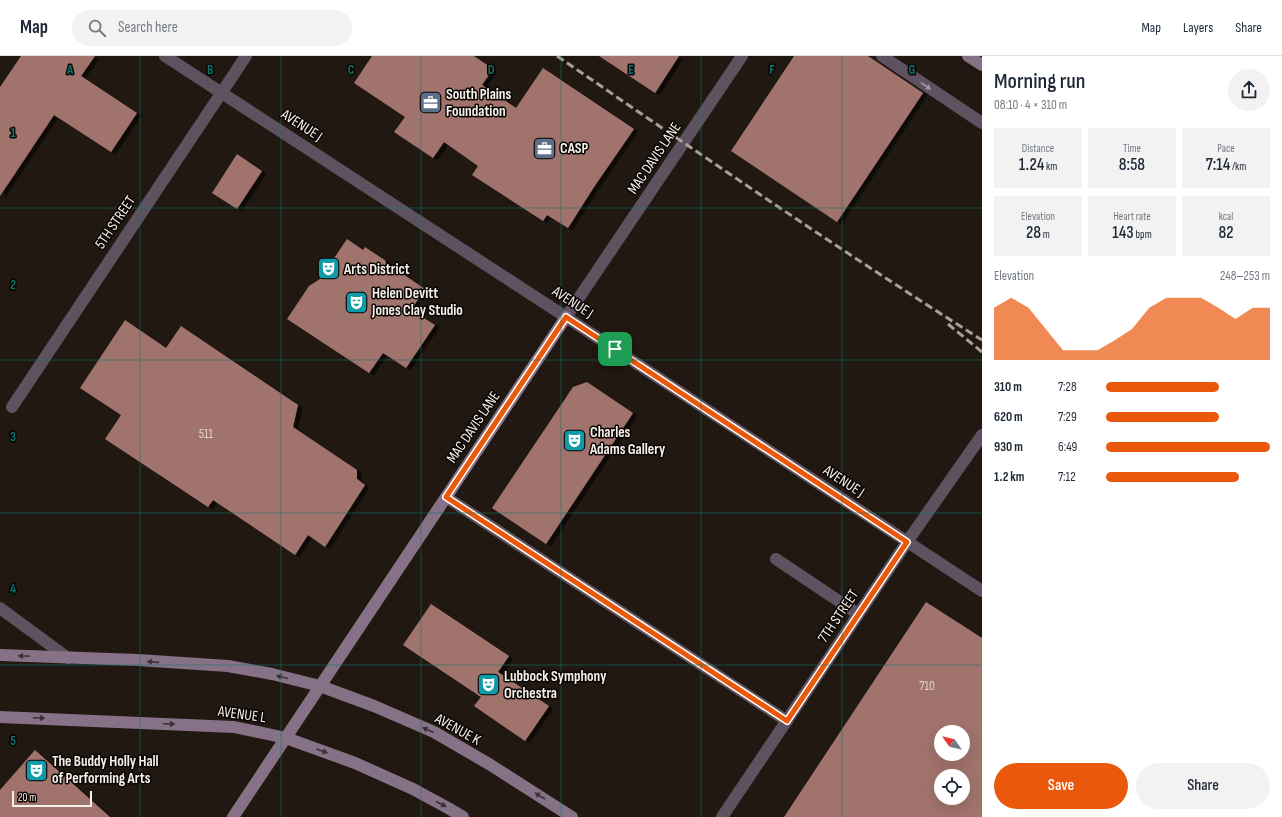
<!DOCTYPE html>
<meta charset="utf-8">
<style>
body{margin:0;font-family:"Sofia Sans Condensed",sans-serif;background:#f2f2f3;color:#1f2937;height:100vh;display:flex;flex-direction:column;font-size:15px;white-space:nowrap}
*{box-sizing:border-box;margin:0}
p{font-size:13px;color:#747a83}
.icon{flex:none;width:22px;height:22px;fill:none;stroke:currentColor;stroke-width:2;stroke-linecap:round;stroke-linejoin:round}
.map{position:relative;flex:1;overflow:hidden}
.side{display:flex;flex-direction:column;background:#fff;width:300px}
.side>*{flex:none}
.needle{width:26px;rotate:304deg}
.fabs{position:absolute;left:934px;top:669px;display:grid;gap:8px}
.fabs a{display:grid;place-items:center;width:36px;height:36px;border-radius:50%;background:#fff;box-shadow:0 4px 16px #0002;font-size:20px}
.scale{position:absolute;left:12px;bottom:10px;width:80px;box-sizing:border-box;padding-left:4px;border:2px solid #f6f0eb;border-top:0;font-size:11px;line-height:14px;white-space:nowrap;color:#f6f0eb;-webkit-text-stroke:3px #080503;paint-order:stroke}
.pin{position:absolute;display:grid;place-items:center;width:34px;height:34px;color:#fff;margin:-17px;border-radius:8px;box-shadow:0 2px 6px #0006}
.round{display:grid;place-items:center;flex:none;width:42px;height:42px;border-radius:21px;background:#f2f2f3}
.overview{display:flex;align-items:center;justify-content:space-between;height:68px;padding:0 12px}
h1{font-size:22px;font-weight:600;line-height:30px}
.metrics{display:grid;grid-template-columns:repeat(3,1fr);gap:6px;height:68px;padding:4px 12px}
.metrics div{display:grid;align-content:center;border-radius:0px;background:#f2f2f3;text-align:center}
.metrics b{font-size:17px;font-weight:600}
.metrics small{font-size:11px;font-weight:400}
.metrics p{font-size:11px}
.chart{height:112px;padding:8px 12px}
.chart p{display:flex;justify-content:space-between}
.chart svg{width:100%;height:72px;margin-top:4px;fill:#ea580c;opacity:.7}
.cta{display:flex;gap:8px;margin-top:auto;padding:8px 12px}
.cta a{flex:1;height:46px;border-radius:24px;background:#ea580c;color:#fff;font-size:16px;font-weight:600;line-height:46px;text-align:center}
.cta a+a{background:#f2f2f3;color:#1f2937}
ul{padding:0 12px;list-style:none;font-size:13px}
li{display:grid;grid-template-columns:64px 48px 1fr;align-items:center;height:30px}
li i{height:10px;border-radius:5px;background:#ea580c}
header{display:flex;align-items:center;gap:24px;box-sizing:border-box;height:56px;padding:0 20px;background:#fff;border-bottom:1px solid #e0e1e3}
header strong{font-size:19px}
nav{display:flex;gap:22px;margin-inline-start:auto;font-size:14px}
.search{width:280px;height:36px;background:#f2f2f3;display:flex;align-items:center;gap:10px;box-sizing:border-box;padding:0 14px;border-radius:22px;color:#747a83;font-size:15px}
main{display:flex;flex:1;min-height:0}
.map>svg:first-child{display:block}
.building{fill:#a1736d;fill-rule:evenodd;filter:url(#shadow)}
.lines{fill:none;stroke-linecap:round;stroke-linejoin:round}
.lane{stroke:#5f5260;stroke-width:12}
.street{stroke:#5f5260;stroke-width:12}
.secondary{stroke:#867187;stroke-width:12}
.rail{stroke:#a6a099;stroke-width:3;stroke-dasharray:8 4;stroke-linecap:butt}
.oneway{fill:#a3999f}
.oneway2{fill:#3a3038}
.route-casing{stroke:#fff;stroke-width:8}
.route{stroke:#ea580c;stroke-width:5}
.grid{fill:none;stroke:#0f766e;stroke-width:1;stroke-opacity:0.55}
.labels{text-anchor:middle;stroke-width:3;stroke-linejoin:round;paint-order:stroke}
.number-label{font-size:13px;fill:#e1d1cc}
.poi-label{font-size:15px;font-weight:bold;fill:#f6f0eb;stroke:#080503;text-anchor:start}
.street-label{font-size:15px;fill:#f6f0eb;stroke:#080503}
.grid-label{font-size:13px;text-anchor:middle;font-weight:bold;fill:#0f766e;stroke:#080503;stroke-width:3;stroke-linejoin:round;paint-order:stroke}
</style>
<header>
<strong>Map</strong>
<div class="search"><svg class="icon" aria-label="search" viewBox="0 0 24 24"><circle cx="10" cy="10" r="6"/><path d="M15 15l6 6"/></svg>Search here</div>
<nav><a>Map</a><a>Layers</a><a>Share</a></nav>
</header>
<main>
<div class="map">
<svg width="982" height="761" viewBox="0 0 982 761">
<defs>
<filter id="shadow"><feDropShadow dx="4.5" dy="2.5" stdDeviation="0" flood-color="#0009"/></filter>
</defs>
<rect width="100%" height="100%" fill="#211911"/>
<!-- building -->
<g class="building">
<polygon points="21,0 95,0 81,20 137,57 111,96 54,59 0,140 0,31"/>
<polygon points="372,0 474,0 493,13 482,29 516,52 543,12 634,73 594,131 568,172 547,159 543,165 472,119 478,110 444,86 433,102 394,76 405,61 354,27"/>
<polygon points="599,0 679,0 655,37"/>
<polygon points="794,0 868,0 923,37 837,166 731,95"/>
<polygon points="237,98 262,115 237,153 212,137"/>
<polygon points="347,183 363,194 365,191 386,205 385,206 425,233 411,254 435,269 406,312 383,297 369,317 287,263 309,230 320,223"/>
<polygon points="125,264 166,292 181,270 298,349 293,371 357,414 357,423 365,429 325,491 308,479 295,499 213,444 208,451 105,383 121,359 80,332"/>
<polygon points="587,326 633,357 546,488 492,452 573,331"/>
<path d="M926,546l56,36v179h-198zM941,676h22v22h-22zM941,720h22v22h-22z"/>
<polygon points="431,548 509,600 498,616 549,650 525,685 474,650 481,641 403,589"/>
<polygon points="35,694 110,761 0,761 0,734"/>
</g>
<g class="lines">
<!-- lane -->
<g class="lane">
<polyline points="446,441 787,665"/>
<polyline points="776,503 858,558"/>
<polyline points="0,552 68,602"/>
</g>
<!-- street -->
<g class="street">
<polyline points="165,0 566,261 982,535"/>
<polyline points="882,0 982,67"/>
<polyline points="566,261 742,0"/>
<polyline points="12,351 246,0"/>
<polyline points="722,761 907,486 982,379"/>
</g>
<!-- secondary -->
<g class="secondary">
<polyline points="968,0 982,9"/>
<polyline points="0,599 138,604 228,610 272,618 320,630 374,650 434,676 489,708 572,761"/>
<polyline points="0,661 234,671 286,682 355,707 413,733 448,752 463,761"/>
<polyline points="233,761 566,261"/>
</g>
<!-- rail -->
<g class="rail">
<path d="M557,0c140,96 281,193 425,284"/>
<polyline points="948,268 982,296"/>
</g>
</g>
<!-- one-way arrows -->
<defs><path id="oneway-solid" d="M-6-.8H1V-3.2L6.5 0L1 3.2V.8H-6Z"/></defs>
<use class="oneway" href="#oneway-solid" transform="translate(926 30) rotate(34)"/>
<g class="oneway2">
<use href="#oneway-solid" transform="translate(24 600) rotate(-178)"/>
<use href="#oneway-solid" transform="translate(153 606) rotate(-176)"/>
<use href="#oneway-solid" transform="translate(282 621) rotate(-166)"/>
<use href="#oneway-solid" transform="translate(39 662) rotate(2)"/>
<use href="#oneway-solid" transform="translate(169 668) rotate(2)"/>
<use href="#oneway-solid" transform="translate(428 674) rotate(-156)"/>
<use href="#oneway-solid" transform="translate(322 695) rotate(20)"/>
<use href="#oneway-solid" transform="translate(540 740) rotate(-148)"/>
<use href="#oneway-solid" transform="translate(441 748) rotate(27)"/>
</g>
<g class="lines">
<defs>
<polygon id="route" points="566,261 907,486 787,665 446,441"/>
</defs>
<!-- route casing -->
<use href="#route" class="route-casing"/>
<!-- route -->
<use href="#route" class="route"/>
</g>
<!-- grid -->
<path class="grid" d="M140,0v761M281,0v761M421,0v761M561,0v761M701,0v761M842,0v761M0,152h982M0,304h982M0,457h982M0,609h982"/>
<!-- icons -->
<defs>
<symbol id="office-square" viewBox="-11 -11 22 22"><rect x="-9" y="-9" width="18" height="18" rx="4" fill="#5c6f8a" stroke="#080503"/><path d="M-6-3h4V-5.5h4V-3h4V5H-6ZM-1-4.5V-3h2v-1.5ZM-6 0V1H6V0Z" fill="#fff"/></symbol>
<symbol id="theatre-square" viewBox="-11 -11 22 22"><rect x="-9" y="-9" width="18" height="18" rx="4" fill="#0f9aa8" stroke="#080503"/><path d="M-5-5.5Q0-4 5-5.5V0Q5 5 0 6Q-5 5-5 0ZM-3.3-2.5H-1v1.5H-3.3ZM1-2.5H3.3v1.5H1ZM-2.8 1Q0 5.5 2.8 1Z" fill="#fff"/></symbol>
</defs>
<g fill-rule="evenodd">
<use href="#office-square" x="418" y="34" width="25" height="25"/>
<use href="#office-square" x="532" y="80" width="25" height="25"/>
<use href="#theatre-square" x="316" y="200" width="25" height="25"/>
<use href="#theatre-square" x="344" y="234" width="25" height="25"/>
<use href="#theatre-square" x="562" y="372" width="25" height="25"/>
<use href="#theatre-square" x="476" y="616" width="25" height="25"/>
<use href="#theatre-square" x="24" y="702" width="25" height="25"/>
</g>
<g class="labels">
<!-- number labels -->
<g class="number-label">
<text x="206" y="382">511</text>
<text x="927" y="634">710</text>
</g>
<!-- poi labels -->
<g class="poi-label">
<text x="446" y="43">South Plains<tspan x="446" dy="17">Foundation</tspan></text>
<text x="560" y="97">CASP</text>
<text x="344" y="218">Arts District</text>
<text x="372" y="242">Helen Devitt<tspan x="372" dy="17">Jones Clay Studio</tspan></text>
<text x="590" y="381">Charles<tspan x="590" dy="17">Adams Gallery</tspan></text>
<text x="504" y="625">Lubbock Symphony<tspan x="504" dy="17">Orchestra</tspan></text>
<text x="52" y="710">The Buddy Holly Hall<tspan x="52" dy="17">of Performing Arts</tspan></text>
</g>
<!-- street labels -->
<g class="street-label">
<text transform="translate(302 69) rotate(33)" y="5">AVENUE J</text>
<text transform="translate(654 102) rotate(-56)" y="5">MAC DAVIS LANE</text>
<text transform="translate(115 166) rotate(-56)" y="5">5TH STREET</text>
<text transform="translate(573 246) rotate(33)" y="5">AVENUE J</text>
<text transform="translate(473 371) rotate(-56)" y="5">MAC DAVIS LANE</text>
<text transform="translate(844 425) rotate(33)" y="5">AVENUE J</text>
<text transform="translate(838 560) rotate(-56)" y="5">7TH STREET</text>
<text transform="translate(242 658) rotate(8)" y="5">AVENUE L</text>
<text transform="translate(458 673) rotate(29)" y="5">AVENUE K</text>
</g>
</g>
<g class="grid-label">
<text x="70" y="18">A</text>
<text x="210" y="18">B</text>
<text x="351" y="18">C</text>
<text x="491" y="18">D</text>
<text x="631" y="18">E</text>
<text x="772" y="18">F</text>
<text x="912" y="18">G</text>
<text x="13" y="81">1</text>
<text x="13" y="233">2</text>
<text x="13" y="385">3</text>
<text x="13" y="537">4</text>
<text x="13" y="689">5</text>
</g>
</svg>
<div class="fabs">
<a><svg class="needle" viewBox="-14 -14 28 28"><path d="M0-13l5 13h-10z" fill="#e53935"/><path d="M0 13l5-13h-10z" fill="#747a83"/></svg></a>
<a><svg class="icon" aria-label="locate" viewBox="0 0 24 24"><circle cx="12" cy="12" r="6"/><path d="M12 2v4M12 18v4M2 12h4M18 12h4"/></svg></a>
</div>
<div class="scale">20 m</div>
<div class="pin" style="left:615px;top:293px;background:#1e9e55"><svg class="icon" aria-label="arrive" viewBox="0 0 24 24"><path d="M6 21V4h12l-3 4 3 4H6"/></svg></div>
</div>
<section class="side">
<div class="overview"><div><h1>Morning run</h1><p>08:10 · 4 × 310 m</p></div><a class="round"><svg class="icon" aria-label="share" viewBox="0 0 24 24"><path d="M12 15V3M7 8l5-5 5 5M5 13v7h14v-7"/></svg></a></div>
<div class="metrics">
<div><p>Distance</p><b>1.24<small> km</small></b></div>
<div><p>Time</p><b>8:58</b></div>
<div><p>Pace</p><b>7:14<small> /km</small></b></div>
</div>
<div class="metrics">
<div><p>Elevation</p><b>28<small> m</small></b></div>
<div><p>Heart rate</p><b>143<small> bpm</small></b></div>
<div><p>kcal</p><b>82</b></div>
</div>
<div class="chart"><p><span>Elevation</span>248–253 m</p>
<svg viewBox="0 0 160 44" preserveAspectRatio="none"><path d="M0 44V12L10 6L20 12L30 25L40 38L50 38L60 38L70 32L80 25L90 12L100 6L110 6L120 6L130 12L140 19L150 12L160 12V44z"/></svg>
</div>
<ul>
<li><b>310 m</b>7:28<i style="width:69%"></i></li>
<li><b>620 m</b>7:29<i style="width:69%"></i></li>
<li><b>930 m</b>6:49<i style="width:100%"></i></li>
<li><b>1.2 km</b>7:12<i style="width:81%"></i></li>
</ul>
<div class="cta"><a>Save</a><a>Share</a></div>
</section>
</main>
